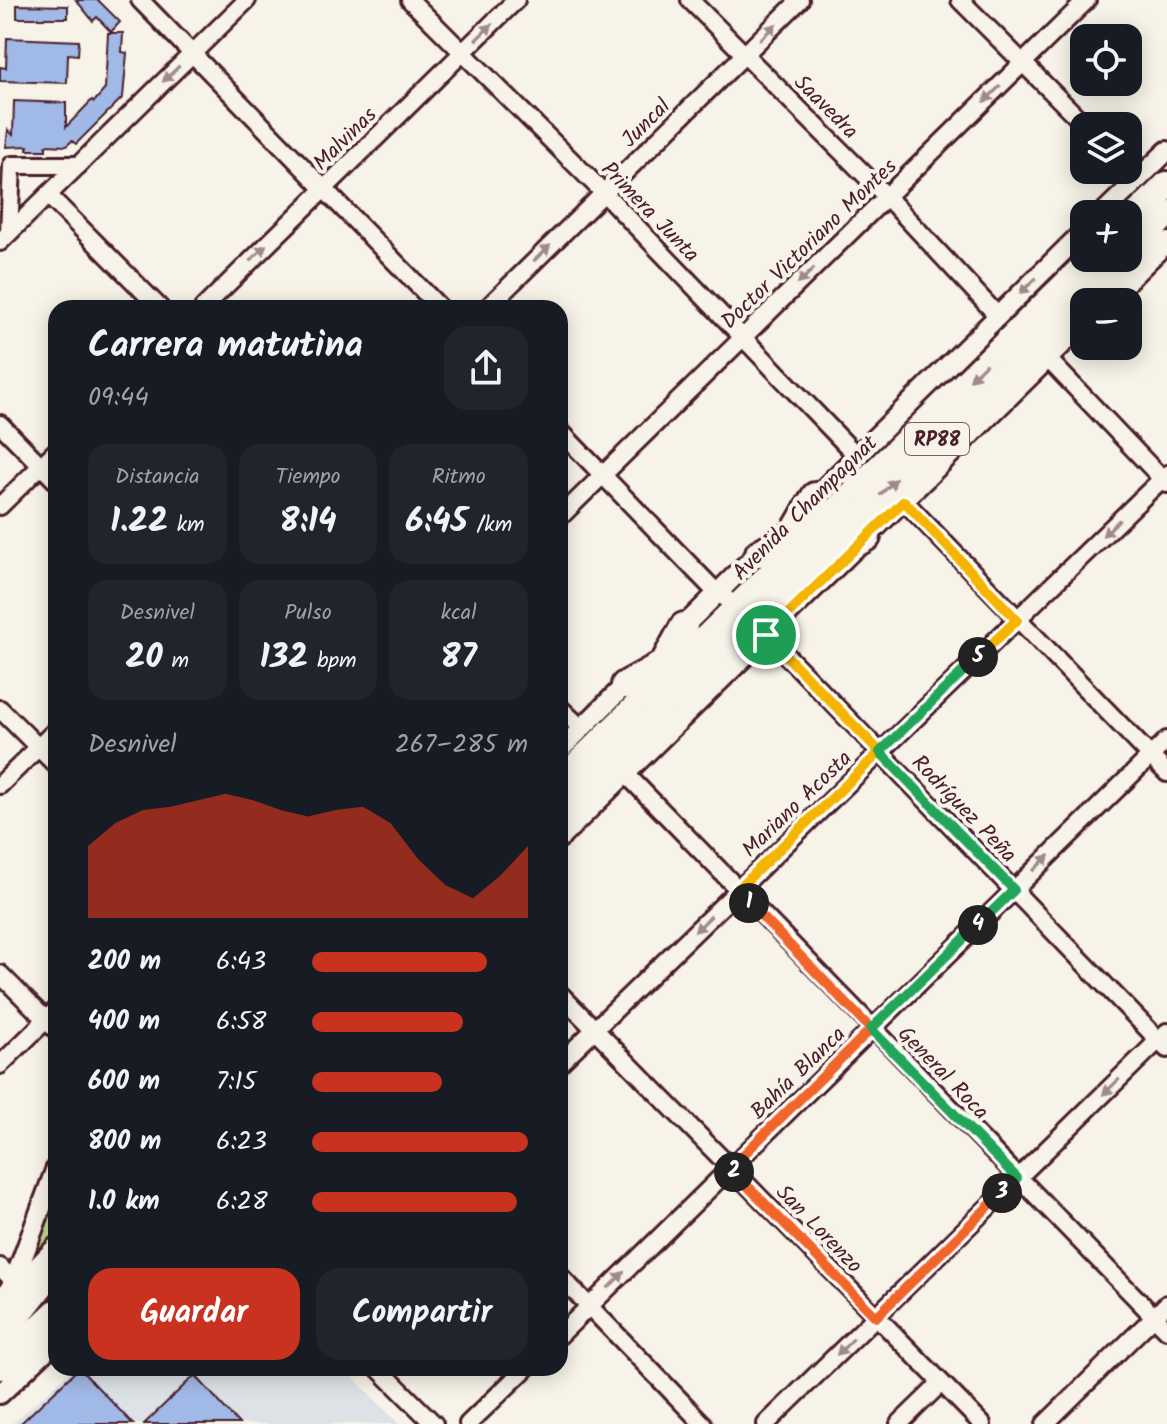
<!DOCTYPE html>
<html lang="es">
<meta charset="utf-8">
<style>
body{margin:0;font-family:Kalam,sans-serif;background:#20242c;color:#f1f3f6;height:100vh;display:flex;flex-direction:column;font-size:30px;white-space:nowrap}
*{box-sizing:border-box;margin:0}
p{font-size:26px;color:#9ea1a6}
.icon{flex:none;width:44px;height:44px;fill:none;stroke:currentColor;stroke-width:2;stroke-linecap:round;stroke-linejoin:round}
.map{position:relative;flex:1;overflow:hidden}
.drawer{position:absolute;left:48px;top:300px;width:520px;height:1076px;display:flex;flex-direction:column;background:#171b24;border-radius:24px;box-shadow:0 4px 20px #0003}
.drawer>*{flex:none}
.controls{position:absolute;left:1070px;top:24px;display:grid;gap:16px}
.controls a{display:grid;place-items:center;width:72px;height:72px;border-radius:16px;background:#171b24;box-shadow:0 4px 20px #0003;font-size:40px}
.pin{position:absolute;display:grid;place-items:center;width:68px;height:68px;color:#fff;margin:-34px;border:4px solid #fff;border-radius:50%;box-shadow:0 2px 8px #0007}
.km{position:absolute;width:40px;height:40px;margin:-20px;border-radius:50%;background:#222;color:#fff;font-size:22px;line-height:40px;text-align:center}
.round{display:grid;place-items:center;flex:none;width:84px;height:84px;border-radius:24px;background:#20242c}
.summary{display:flex;align-items:center;justify-content:space-between;height:136px;padding:0 40px}
h1{font-size:36px;font-weight:800;line-height:60px}
.metrics{display:grid;grid-template-columns:repeat(3,1fr);gap:12px;height:136px;padding:8px 40px}
.metrics div{display:grid;align-content:center;border-radius:20px;background:#20242c;text-align:center}
.metrics b{font-size:34px;font-weight:800}
.metrics small{font-size:22px;font-weight:400}
.metrics p{font-size:22px}
.chart{height:224px;padding:16px 40px}
.chart p{display:flex;justify-content:space-between}
.chart svg{width:100%;height:144px;margin-top:8px;fill:#c8321e;opacity:.7}
.action{display:flex;gap:16px;margin-top:auto;padding:16px 40px}
.action a{flex:1;height:92px;border-radius:24px;background:#c8321e;color:#fff;font-size:32px;font-weight:800;line-height:92px;text-align:center}
.action a+a{background:#20242c;color:#f1f3f6}
ul{padding:0 40px;list-style:none;font-size:26px}
li{display:grid;grid-template-columns:128px 96px 1fr;align-items:center;height:60px}
li i{height:20px;border-radius:10px;background:#c8321e}
.map>svg:first-child{display:block}
.built{fill:#dde2e7}
.green{fill:#c4da90;stroke:#877c5e;stroke-width:2}
.building{fill:#a1b9e6;stroke:#4a1f2b;stroke-width:2}
.lines{fill:none;stroke-linecap:round;stroke-linejoin:round}
.minor-casing{stroke:#4a1f2b;stroke-width:22}
.tertiary-casing{stroke:#4a1f2b;stroke-width:24}
.trunk-casing{stroke:#4a1f2b;stroke-width:32}
.minor{stroke:#f7f3e8;stroke-width:16}
.tertiary{stroke:#f7f3e8;stroke-width:18}
.trunk{stroke:#f7f3e8;stroke-width:26}
.oneway{fill:#a0898a}
.split-1-casing{stroke:#fff;stroke-width:16}
.split-2-casing{stroke:#fff;stroke-width:16}
.split-3-casing{stroke:#fff;stroke-width:16}
.split-4-casing{stroke:#fff;stroke-width:16}
.split-5-casing{stroke:#fff;stroke-width:16}
.split-6-casing{stroke:#fff;stroke-width:16}
.split-1{stroke:#f5b400;stroke-width:10}
.split-2{stroke:#f0652b;stroke-width:10}
.split-3{stroke:#f0652b;stroke-width:10}
.split-4{stroke:#22a559;stroke-width:10}
.split-5{stroke:#22a559;stroke-width:10}
.split-6{stroke:#f5b400;stroke-width:10}
.labels{text-anchor:middle;stroke-width:8;stroke-linejoin:round;paint-order:stroke}
.shield{fill:#f7f3e8;stroke:#7e5f64;stroke-width:2}
.shield-label{font-size:20px;font-weight:bold;fill:#4a1f2b}
.street-label{font-size:22px;fill:#4a1f2b;stroke:#f7f3e8}
</style>
<div class="map">
<svg width="1167" height="1424" viewBox="0 0 1167 1424">
<rect width="100%" height="100%" fill="#f7f3e8"/>
<filter id="ink" filterUnits="userSpaceOnUse"><feTurbulence type="fractalNoise" baseFrequency=".0125" numOctaves="2"/><feDisplacementMap in="SourceGraphic" scale="16" xChannelSelector="R" yChannelSelector="G"/><feConvolveMatrix kernelMatrix="1 2 1 2 8 2 1 2 1" color-interpolation-filters="sRGB"/></filter>
<g filter="url(#ink)">
<!-- built -->
<polygon class="built" points="74,1368 344,1368 399,1424 12,1424"/>
<!-- green -->
<polygon class="green" points="56,1189 56,1232 28,1266"/>
<!-- building -->
<g class="building">
<polygon points="76,0 98,0 120,22 111,32 97,17 93,21"/>
<polygon points="17,5 68,6 68,18 17,18"/>
<polygon points="108,33 123,33 122,52 127,53 123,97 76,144 72,141 66,146 46,145 46,150 27,150 28,146 6,147 8,130 13,135 14,101 66,103 66,127 92,100 94,102 105,89"/>
<polygon points="7,38 79,41 78,55 68,54 67,83 0,81 0,67 6,68"/>
<polygon points="79,1368 133,1424 20,1424"/>
<polygon points="195,1375 239,1424 144,1424"/>
</g>
<g class="lines">
<defs>
<g id="minor">
<polyline points="140,0 440,308"/>
<polyline points="410,0 604,193 856,455"/>
<polyline points="690,0 887,197 997,315"/>
<polyline points="960,0 1086,126"/>
<polyline points="48,195 160,308"/>
<polyline points="9,233 12,165 79,165"/>
<polyline points="0,242 247,0"/>
<polyline points="203,308 516,0"/>
<polyline points="487,308 800,0"/>
<polyline points="1048,359 1167,484"/>
<polyline points="0,424 56,481"/>
<polyline points="560,431 717,593 727,599"/>
<polyline points="904,501 1167,773"/>
<polyline points="0,506 56,451"/>
<polyline points="560,517 1087,0"/>
<polyline points="759,627 1167,1049"/>
<polyline points="560,708 582,729"/>
<polyline points="0,709 56,765"/>
<polyline points="625,773 1167,1330"/>
<polyline points="0,785 56,730"/>
<polyline points="0,974 56,1030"/>
<polyline points="560,994 982,1424"/>
<polyline points="560,1063 1167,474"/>
<polyline points="0,1065 56,1010"/>
<polyline points="0,1267 14,1281"/>
<polyline points="560,1276 703,1424"/>
<polyline points="560,1335 1167,740"/>
<polyline points="378,1368 434,1424"/>
<polyline points="468,1424 526,1368"/>
<polyline points="766,1424 1167,1032"/>
<polyline points="899,1424 941,1383"/>
<polyline points="1045,1424 1167,1304"/>
</g>
<g id="tertiary">
<polyline points="1102,214 1167,151"/>
<polyline points="1106,302 1167,242"/>
<polyline points="809,503 1084,231"/>
<polyline points="678,632 765,546"/>
<polyline points="560,750 631,679"/>
<polyline points="560,838 1084,323"/>
<polyline points="11,1294 56,1247"/>
<polyline points="0,1305 14,1281 56,1168"/>
<polyline points="0,1394 56,1341"/>
</g>
<g id="trunk">
<polyline points="1128,224 1167,185"/>
<polyline points="1128,252 1167,213"/>
<polyline points="785,548 815,496"/>
<polyline points="759,553 799,531"/>
<polyline points="829,559 867,537"/>
<polyline points="659,672 684,626"/>
<polyline points="625,685 672,659"/>
<polyline points="560,782 1093,258"/>
<polyline points="560,809 1122,258"/>
<polyline points="0,1337 56,1266"/>
<polyline points="0,1366 56,1313"/>
</g>
</defs>
<!-- minor casing -->
<use href="#minor" class="minor-casing"/>
<!-- tertiary casing -->
<use href="#tertiary" class="tertiary-casing"/>
<!-- trunk casing -->
<use href="#trunk" class="trunk-casing"/>
<!-- minor -->
<use href="#minor" class="minor"/>
<!-- tertiary -->
<use href="#tertiary" class="tertiary"/>
<!-- trunk -->
<use href="#trunk" class="trunk"/>
</g>
<!-- one-way arrows -->
<defs><path id="oneway-solid" d="M-6-.8H1V-3.2L6.5 0L1 3.2V.8H-6Z" transform="scale(2)"/></defs>
<g class="oneway">
<use href="#oneway-solid" transform="translate(484 32) rotate(-44)"/>
<use href="#oneway-solid" transform="translate(768 32) rotate(-44)"/>
<use href="#oneway-solid" transform="translate(171 74) rotate(136)"/>
<use href="#oneway-solid" transform="translate(992 94) rotate(136)"/>
<use href="#oneway-solid" transform="translate(258 253) rotate(-44)"/>
<use href="#oneway-solid" transform="translate(542 253) rotate(-44)"/>
<use href="#oneway-solid" transform="translate(806 276) rotate(136)"/>
<use href="#oneway-solid" transform="translate(1028 286) rotate(136)"/>
<use href="#oneway-solid" transform="translate(978 372) rotate(135)"/>
<use href="#oneway-solid" transform="translate(888 487) rotate(-45)"/>
<use href="#oneway-solid" transform="translate(1111 528) rotate(136)"/>
<use href="#oneway-solid" transform="translate(1041 863) rotate(-44)"/>
<use href="#oneway-solid" transform="translate(703 924) rotate(136)"/>
<use href="#oneway-solid" transform="translate(1111 1087) rotate(136)"/>
<use href="#oneway-solid" transform="translate(616 1280) rotate(-45)"/>
<use href="#oneway-solid" transform="translate(845 1347) rotate(136)"/>
</g>
</g>
<g class="lines" filter="url(#ink)">
<defs>
<polyline id="split-1" points="749,903 737,890 880,752 766,635"/>
<polyline id="split-2" points="734,1172 730,1168 871,1029 749,903"/>
<polyline id="split-3" points="734,1172 876,1317 1002,1193"/>
<polyline id="split-4" points="978,925 871,1029 1017,1178 1002,1193"/>
<polyline id="split-5" points="978,925 1014,890 880,752 978,657"/>
<polyline id="split-6" points="766,635 904,501 1017,620 978,657"/>
</defs>
<!-- split-1 casing -->
<use href="#split-1" class="split-1-casing"/>
<!-- split-2 casing -->
<use href="#split-2" class="split-2-casing"/>
<!-- split-3 casing -->
<use href="#split-3" class="split-3-casing"/>
<!-- split-4 casing -->
<use href="#split-4" class="split-4-casing"/>
<!-- split-5 casing -->
<use href="#split-5" class="split-5-casing"/>
<!-- split-6 casing -->
<use href="#split-6" class="split-6-casing"/>
<!-- split-1 -->
<use href="#split-1" class="split-1"/>
<!-- split-2 -->
<use href="#split-2" class="split-2"/>
<!-- split-3 -->
<use href="#split-3" class="split-3"/>
<!-- split-4 -->
<use href="#split-4" class="split-4"/>
<!-- split-5 -->
<use href="#split-5" class="split-5"/>
<!-- split-6 -->
<use href="#split-6" class="split-6"/>
</g>
<g class="labels">
<!-- shield labels -->
<rect class="shield" x="905" y="423" width="64" height="32" rx="6"/>
<g class="shield-label">
<text x="937" y="446">RP88</text>
</g>
<!-- street labels -->
<g class="street-label">
<text transform="translate(827 106) rotate(45)" y="8">Saavedra</text>
<text transform="translate(645 122) rotate(-45)" y="8">Juncal</text>
<text transform="translate(344 138) rotate(-45)" y="8">Malvinas</text>
<text transform="translate(651 211) rotate(46)" y="8">Primera Junta</text>
<text transform="translate(808 243) rotate(-44)" y="8">Doctor Victoriano Montes</text>
<text transform="translate(804 507) rotate(-45)" y="8">Avenida Champagnat</text>
<text transform="translate(796 803) rotate(-44)" y="8">Mariano Acosta</text>
<text transform="translate(965 808) rotate(46)" y="8">Rodríguez Peña</text>
<text transform="translate(797 1072) rotate(-44)" y="8">Bahía Blanca</text>
<text transform="translate(944 1072) rotate(46)" y="8">General Roca</text>
<text transform="translate(820 1228) rotate(46)" y="8">San Lorenzo</text>
</g>
</g>
</svg>
<div class="controls">
<a><svg class="icon" aria-label="locate" viewBox="0 0 24 24"><circle cx="12" cy="12" r="6"/><path d="M12 2v4M12 18v4M2 12h4M18 12h4"/></svg></a>
<a><svg class="icon" aria-label="layers" viewBox="0 0 24 24"><path d="M12 4l9 5-9 5-9-5zM3 14l9 5 9-5"/></svg></a>
<a>+</a>
<a>−</a>
</div>
<div class="pin" style="left:766px;top:635px;background:#1e9e55"><svg class="icon" aria-label="arrive" viewBox="0 0 24 24"><path d="M6 21V4h12l-3 4 3 4H6"/></svg></div>
<b class="km" style="left:749px;top:903px">1</b>
<b class="km" style="left:734px;top:1172px">2</b>
<b class="km" style="left:1002px;top:1193px">3</b>
<b class="km" style="left:978px;top:925px">4</b>
<b class="km" style="left:978px;top:657px">5</b>
<section class="drawer">
<div class="summary"><div><h1>Carrera matutina</h1><p>09:44</p></div><a class="round"><svg class="icon" aria-label="share" viewBox="0 0 24 24"><path d="M12 15V3M7 8l5-5 5 5M5 13v7h14v-7"/></svg></a></div>
<div class="metrics">
<div><p>Distancia</p><b>1.22<small> km</small></b></div>
<div><p>Tiempo</p><b>8:14</b></div>
<div><p>Ritmo</p><b>6:45<small> /km</small></b></div>
</div>
<div class="metrics">
<div><p>Desnivel</p><b>20<small> m</small></b></div>
<div><p>Pulso</p><b>132<small> bpm</small></b></div>
<div><p>kcal</p><b>87</b></div>
</div>
<div class="chart"><p><span>Desnivel</span>267–285 m</p>
<svg viewBox="0 0 160 44" preserveAspectRatio="none"><path d="M0 44V22L10 15L20 11L30 10L40 8L50 6L60 8L70 11L80 13L90 11L100 10L110 15L120 26L130 34L140 38L150 31L160 22V44z"/></svg>
</div>
<ul>
<li><b>200 m</b>6:43<i style="width:81%"></i></li>
<li><b>400 m</b>6:58<i style="width:70%"></i></li>
<li><b>600 m</b>7:15<i style="width:60%"></i></li>
<li><b>800 m</b>6:23<i style="width:100%"></i></li>
<li><b>1.0 km</b>6:28<i style="width:95%"></i></li>
</ul>
<div class="action"><a>Guardar</a><a>Compartir</a></div>
</section>
</div>
